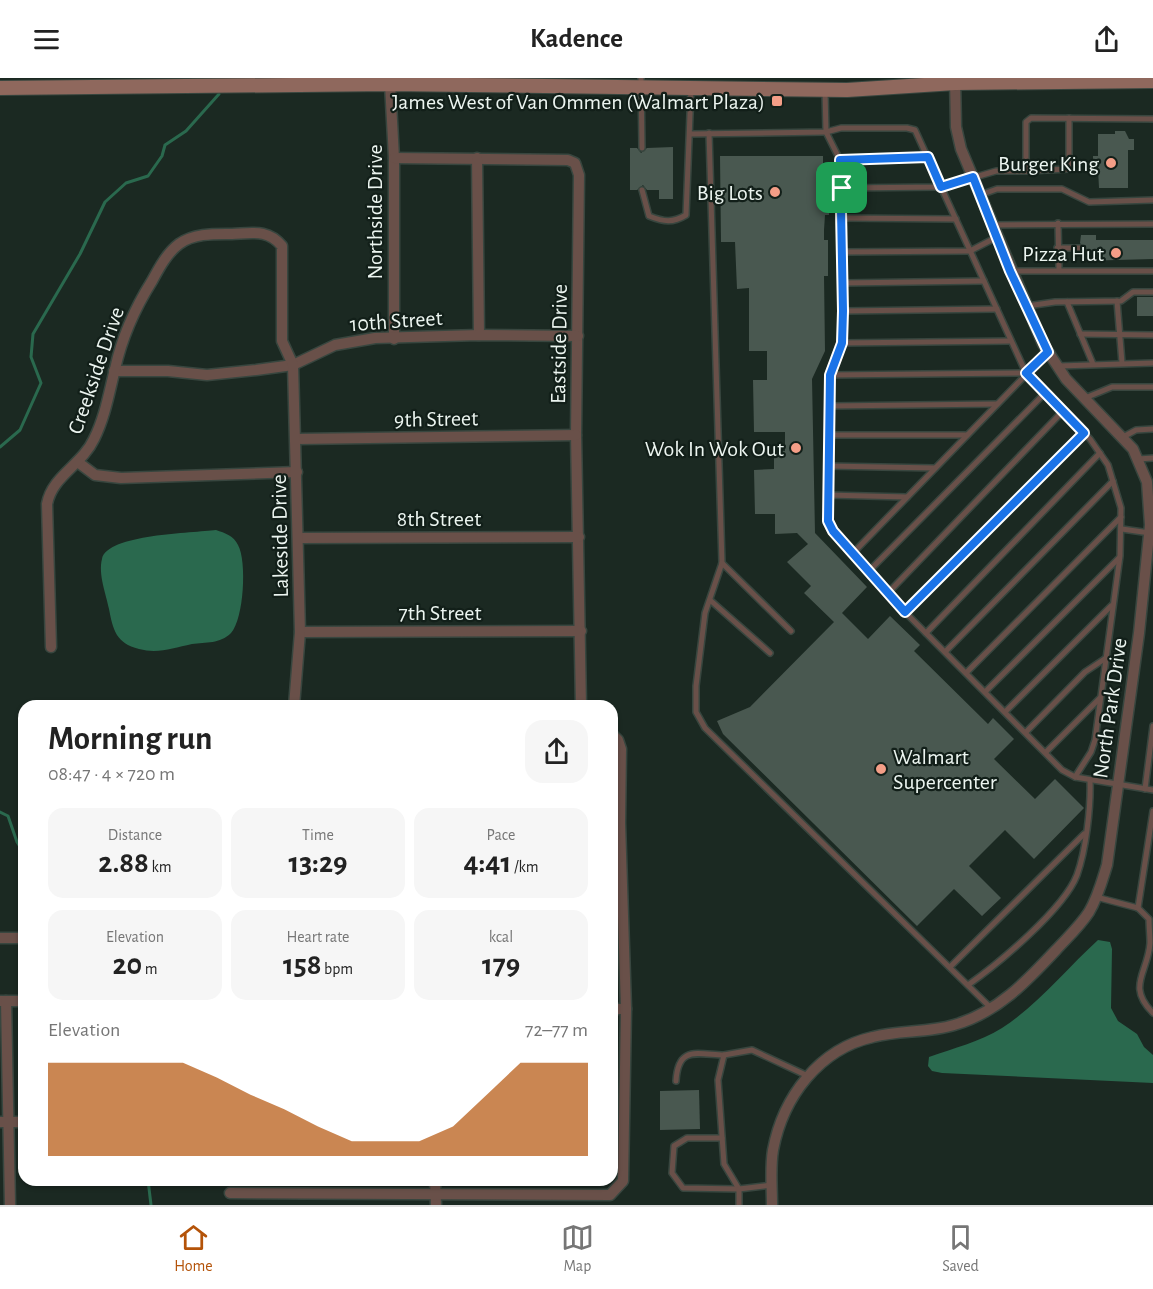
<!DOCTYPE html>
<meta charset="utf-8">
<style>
body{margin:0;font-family:"Alegreya Sans",sans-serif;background:#f6f6f6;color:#222;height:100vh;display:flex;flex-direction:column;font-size:22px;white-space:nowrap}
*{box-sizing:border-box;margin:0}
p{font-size:20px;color:#767676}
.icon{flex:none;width:33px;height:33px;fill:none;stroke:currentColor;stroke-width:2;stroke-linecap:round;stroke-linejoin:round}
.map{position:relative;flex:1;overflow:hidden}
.panel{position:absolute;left:18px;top:622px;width:600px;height:486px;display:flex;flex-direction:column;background:#fff;border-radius:18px;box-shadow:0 2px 4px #0004}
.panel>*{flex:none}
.pin{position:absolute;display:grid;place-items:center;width:51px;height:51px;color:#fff;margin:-26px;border-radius:12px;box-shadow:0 3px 9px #0006}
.round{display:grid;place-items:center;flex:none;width:63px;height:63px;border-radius:18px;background:#f6f6f6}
.overview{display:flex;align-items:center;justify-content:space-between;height:102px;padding:0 30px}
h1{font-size:33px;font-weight:700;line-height:45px}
.metrics{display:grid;grid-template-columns:repeat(3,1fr);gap:9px;height:102px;padding:6px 30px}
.metrics div{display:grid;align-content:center;border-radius:15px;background:#f6f6f6;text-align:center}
.metrics b{font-size:30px;font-weight:700}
.metrics small{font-size:16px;font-weight:400}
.metrics p{font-size:16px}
.chart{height:168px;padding:12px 30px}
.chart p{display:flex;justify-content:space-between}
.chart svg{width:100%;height:108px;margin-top:6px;fill:#b45309;opacity:.7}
header{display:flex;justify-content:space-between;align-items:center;height:78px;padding:0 30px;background:#fff;font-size:27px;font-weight:700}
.dock{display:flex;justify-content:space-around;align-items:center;height:84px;border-top:2px solid #e0e0e0;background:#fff;font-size:16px;color:#767676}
.dock a{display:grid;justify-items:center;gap:3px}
.dock .active{color:#b45309}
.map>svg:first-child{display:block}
.water{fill:#2a694e}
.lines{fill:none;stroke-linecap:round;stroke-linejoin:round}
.stream{stroke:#2a694e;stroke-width:3}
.building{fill:#495850}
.lane-casing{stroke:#38463f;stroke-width:8}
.street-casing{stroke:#38463f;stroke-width:13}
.secondary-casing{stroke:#38463f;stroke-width:16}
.lane{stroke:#695049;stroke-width:5}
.street{stroke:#695049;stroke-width:10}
.secondary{stroke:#8f685d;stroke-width:14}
.route-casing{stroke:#fff;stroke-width:12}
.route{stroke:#1a73e8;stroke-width:8}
.poi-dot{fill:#f49e87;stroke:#121f19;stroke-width:2}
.labels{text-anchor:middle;stroke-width:4.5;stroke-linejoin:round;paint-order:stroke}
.poi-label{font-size:22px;fill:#ecf5f0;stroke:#121f19;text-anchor:end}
.street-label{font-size:22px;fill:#ecf5f0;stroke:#121f19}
</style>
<header><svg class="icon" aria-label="menu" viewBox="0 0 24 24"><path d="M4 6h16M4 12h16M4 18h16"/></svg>Kadence<svg class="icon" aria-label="share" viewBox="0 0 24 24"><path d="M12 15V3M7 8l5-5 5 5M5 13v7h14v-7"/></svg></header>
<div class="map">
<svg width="1153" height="1127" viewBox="0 0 1153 1127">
<rect width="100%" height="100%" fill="#1b2922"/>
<!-- water -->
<g class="water">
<path d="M216,452c9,3 18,6 22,15 9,16 6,74 -7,88 -11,11 -25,9 -39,11 -19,4 -34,10 -53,5 -23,-6 -26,-19 -30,-40 -3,-15 -11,-35 -7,-50 5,-25 91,-26 114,-29z"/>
<path d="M1098,862l12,2 2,7 -1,59 7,13 19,13 7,13 9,8v28l-211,-10 -10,-2 -4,-5 1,-9c25,-9 50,-15 73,-29 37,-24 64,-59 96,-88z"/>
</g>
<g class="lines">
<!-- stream -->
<g class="stream">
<polyline points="0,369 20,352 41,305 31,279 33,256 80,176 105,124 126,105 148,98 162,78 165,67 186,53 219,16"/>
<polyline points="0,734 8,738 17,764 24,775"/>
<polyline points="148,1102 151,1127"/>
</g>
</g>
<!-- building -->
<g class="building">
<polygon points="1115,53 1125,53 1129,61 1134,61 1134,72 1128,72 1128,110 1099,110 1098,91 1093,91 1093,78 1098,78 1098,56 1115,56"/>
<polygon points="673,69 673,121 659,121 659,112 647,112 643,107 637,112 630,112 630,70 637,70 641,75 647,70"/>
<polygon points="720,78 823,78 823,91 829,91 829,137 825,137 824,152 824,162 828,162 828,198 824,198 825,273 812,301 815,455 867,509 842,535 868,561 890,538 920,567 914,573 988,646 993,640 1014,661 994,681 1035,721 1055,701 1084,730 1034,781 1005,752 969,788 1001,820 982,838 954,811 917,848 723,656 717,643 750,629 834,544 804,515 811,508 787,484 808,466 797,455 775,456 775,436 755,436 754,392 774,391 774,374 785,373 785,354 754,354 753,302 767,302 767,273 749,273 749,210 737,211 735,164 721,164"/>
<polygon points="1081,157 1096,157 1096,162 1153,162 1153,181 1080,183 1080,175 1085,171 1080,165"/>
<rect x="1137" y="219" width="16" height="19"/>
<polygon points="699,1012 700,1051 660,1052 660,1013"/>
</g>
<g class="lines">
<defs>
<g id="lane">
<polyline points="641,0 642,70"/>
<polyline points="825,13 826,54 840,82 843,174 842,265 830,297 828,443 833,453 881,504 887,516 1062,692 1075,699 1153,712"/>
<polyline points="709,55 722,485 705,535 696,608 696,634 705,650 991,930"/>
<polyline points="690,56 826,54 841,50 907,50 915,52 1026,295 1090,361 1108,387 1121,430 1120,478 1095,662 1091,674 1075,699"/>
<polyline points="840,82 928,79"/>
<polyline points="1026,93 1069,91 1069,40"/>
<polyline points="842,110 941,109 996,93 1026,93 1026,44 1031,40 1153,41"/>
<path d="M642,112l7,26c15,6 24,7 37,-1l5,-126"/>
<polyline points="980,117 997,111 1062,111 1089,124 1153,122"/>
<polyline points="842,140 956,141"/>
<polyline points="1058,145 1059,191"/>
<polyline points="993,147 1153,146"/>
<polyline points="1057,170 1080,170"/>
<polyline points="843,174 970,173 997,159"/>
<polyline points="1011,193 1153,193"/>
<polyline points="843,205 984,203"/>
<polyline points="1117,223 1122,285"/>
<polyline points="1067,224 1093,286"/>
<polyline points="1027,228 1055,224 1121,223 1133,214 1153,214"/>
<polyline points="843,233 997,231"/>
<polyline points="1080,256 1153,257"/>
<polyline points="842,265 1011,263"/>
<polyline points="1059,288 1153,285"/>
<polyline points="830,297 1026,295"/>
<polyline points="1085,320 1112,309 1153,309"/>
<polyline points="829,328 997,326"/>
<polyline points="829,357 967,357"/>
<polyline points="1123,359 1136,352 1153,351"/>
<polyline points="1138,381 1153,380"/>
<polyline points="828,388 935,390"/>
<polyline points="827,417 907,419"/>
<polyline points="1122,451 1150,455"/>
<polyline points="854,474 1048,274"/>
<polyline points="722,485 791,553"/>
<polyline points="870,492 1045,315"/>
<polyline points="887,516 1063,333"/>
<polyline points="710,522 770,575"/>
<polyline points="905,534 1084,355"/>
<polyline points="926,555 1100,375"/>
<polyline points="945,574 1113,403"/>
<polyline points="966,595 1121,439"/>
<polyline points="985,614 1119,480"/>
<polyline points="1005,634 1111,528"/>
<polyline points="1026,654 1085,594 1106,580"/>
<polyline points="1046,674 1100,620"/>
<polyline points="1145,711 1153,648"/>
<path d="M1096,819l42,11 11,11c0,8 1,16 1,24 -2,30 -24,43 3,70"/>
<polyline points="1138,830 1153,733"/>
<polyline points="950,889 1084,756"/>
<path d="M968,907c30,-21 96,-76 109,-110 9,-25 14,-68 13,-95"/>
<path d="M676,1003c2,-35 20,-27 48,-26"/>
<polyline points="722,1060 687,1060 674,1068 672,1095 683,1110 739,1111"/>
<polyline points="739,1111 724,1086 718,1002 724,977 752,972 808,998"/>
<polyline points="739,1127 739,1111 772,1107"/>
</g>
<g id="street">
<polyline points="390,6 394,80 394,261"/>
<polyline points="394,80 568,82 575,85 579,97 576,357 581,628"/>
<polyline points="477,80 479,257"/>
<polyline points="114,293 168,293 207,297 256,292 293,287 335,267 375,260 479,257 578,258"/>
<polyline points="297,361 576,357"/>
<polyline points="79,385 95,397 121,400 297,394"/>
<polyline points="298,460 579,459"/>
<polyline points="300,554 581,553"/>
<path d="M51,569l-4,-143c5,-28 35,-39 47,-65 11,-22 15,-46 21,-70 7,-32 20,-61 37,-88 7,-13 15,-28 27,-37 15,-11 36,-10 53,-10 21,-1 36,-5 50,12v95l11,24 7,267 -6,74"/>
<polyline points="0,860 19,860"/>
<polyline points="0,923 24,923"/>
<polyline points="6,923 10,1127"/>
<polyline points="612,931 626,931"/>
<polyline points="0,1044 24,1044"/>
<polyline points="435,1102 436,1127"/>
<polyline points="230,1115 610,1117 623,1103 626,931 620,745 621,671 618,662 612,656"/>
<path d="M772,1127c0,-18 -2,-37 1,-55 10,-53 46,-101 100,-113 27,-7 55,-4 81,-12 43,-12 73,-44 102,-75 11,-12 24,-24 33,-38 9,-15 13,-31 18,-47l32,-232 11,-108 -3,-43 -14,-33 -67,-70 -23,-35 -82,-195 -5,-22 -1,-49"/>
</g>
<polyline id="secondary" points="0,10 390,6 847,12 955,5 1153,3"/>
</defs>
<!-- lane casing -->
<use href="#lane" class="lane-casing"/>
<!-- street casing -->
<use href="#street" class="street-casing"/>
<!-- secondary casing -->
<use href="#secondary" class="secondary-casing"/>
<!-- lane -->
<use href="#lane" class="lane"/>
<!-- street -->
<use href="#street" class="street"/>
<!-- secondary -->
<use href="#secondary" class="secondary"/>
</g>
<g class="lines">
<defs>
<polygon id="route" points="928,79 941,109 973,99 1010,193 1048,274 1026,295 1084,355 905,534 833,453 828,443 830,297 842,265 843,233 840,82"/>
</defs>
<!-- route casing -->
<use href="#route" class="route-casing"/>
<!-- route -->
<use href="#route" class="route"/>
</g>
<!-- markers -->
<g class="poi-dot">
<rect x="771" y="17" width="12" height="12" rx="3"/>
<circle cx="1111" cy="85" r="6"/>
<circle cx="775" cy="114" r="6"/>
<circle cx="1116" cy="175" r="6"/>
<circle cx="796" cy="370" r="6"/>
<circle cx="881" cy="691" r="6"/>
</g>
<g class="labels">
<!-- poi labels -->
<g class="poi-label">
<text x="765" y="31">James West of Van Ommen (Walmart Plaza)</text>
<text x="1099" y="93">Burger King</text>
<text x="763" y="122">Big Lots</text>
<text x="1104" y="183">Pizza Hut</text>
<text x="784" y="378">Wok In Wok Out</text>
<text x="893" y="686" text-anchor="start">Walmart<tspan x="893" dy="25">Supercenter</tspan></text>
</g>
<!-- street labels -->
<g class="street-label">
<text transform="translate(374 134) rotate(-90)" y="8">Northside Drive</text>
<text transform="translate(396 242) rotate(-4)" y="8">10th Street</text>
<text transform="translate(558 266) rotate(-89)" y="8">Eastside Drive</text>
<text transform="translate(95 292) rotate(-71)" y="8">Creekside Drive</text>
<text transform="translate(436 340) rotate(-1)" y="8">9th Street</text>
<text x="439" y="448">8th Street</text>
<text transform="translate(279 458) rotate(-91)" y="8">Lakeside Drive</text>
<text x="440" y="542">7th Street</text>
<text transform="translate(1109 630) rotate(-82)" y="8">North Park Drive</text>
</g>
</g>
</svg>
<div class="pin" style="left:842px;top:110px;background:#1e9e55"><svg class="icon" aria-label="arrive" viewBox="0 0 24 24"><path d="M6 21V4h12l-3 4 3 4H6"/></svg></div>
<section class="panel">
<div class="overview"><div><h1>Morning run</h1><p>08:47 · 4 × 720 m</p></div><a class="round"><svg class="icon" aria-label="share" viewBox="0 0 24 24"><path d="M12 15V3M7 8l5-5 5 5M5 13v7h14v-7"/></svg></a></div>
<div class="metrics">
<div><p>Distance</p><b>2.88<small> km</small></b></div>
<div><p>Time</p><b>13:29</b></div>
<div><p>Pace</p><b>4:41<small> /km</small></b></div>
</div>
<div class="metrics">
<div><p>Elevation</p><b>20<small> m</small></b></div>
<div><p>Heart rate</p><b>158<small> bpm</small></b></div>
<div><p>kcal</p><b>179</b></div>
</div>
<div class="chart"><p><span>Elevation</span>72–77 m</p>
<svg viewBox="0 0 160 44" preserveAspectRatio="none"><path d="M0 44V6L10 6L20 6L30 6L40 6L50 12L60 19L70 25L80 32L90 38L100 38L110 38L120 32L130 19L140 6L150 6L160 6V44z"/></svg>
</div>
</section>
</div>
<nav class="dock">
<a class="active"><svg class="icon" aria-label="home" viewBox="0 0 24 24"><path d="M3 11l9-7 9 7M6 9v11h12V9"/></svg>Home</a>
<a><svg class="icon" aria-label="map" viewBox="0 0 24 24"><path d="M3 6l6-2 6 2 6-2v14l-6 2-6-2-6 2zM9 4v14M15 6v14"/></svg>Map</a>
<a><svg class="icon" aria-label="saved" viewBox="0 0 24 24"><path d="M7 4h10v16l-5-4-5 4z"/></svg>Saved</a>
</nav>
